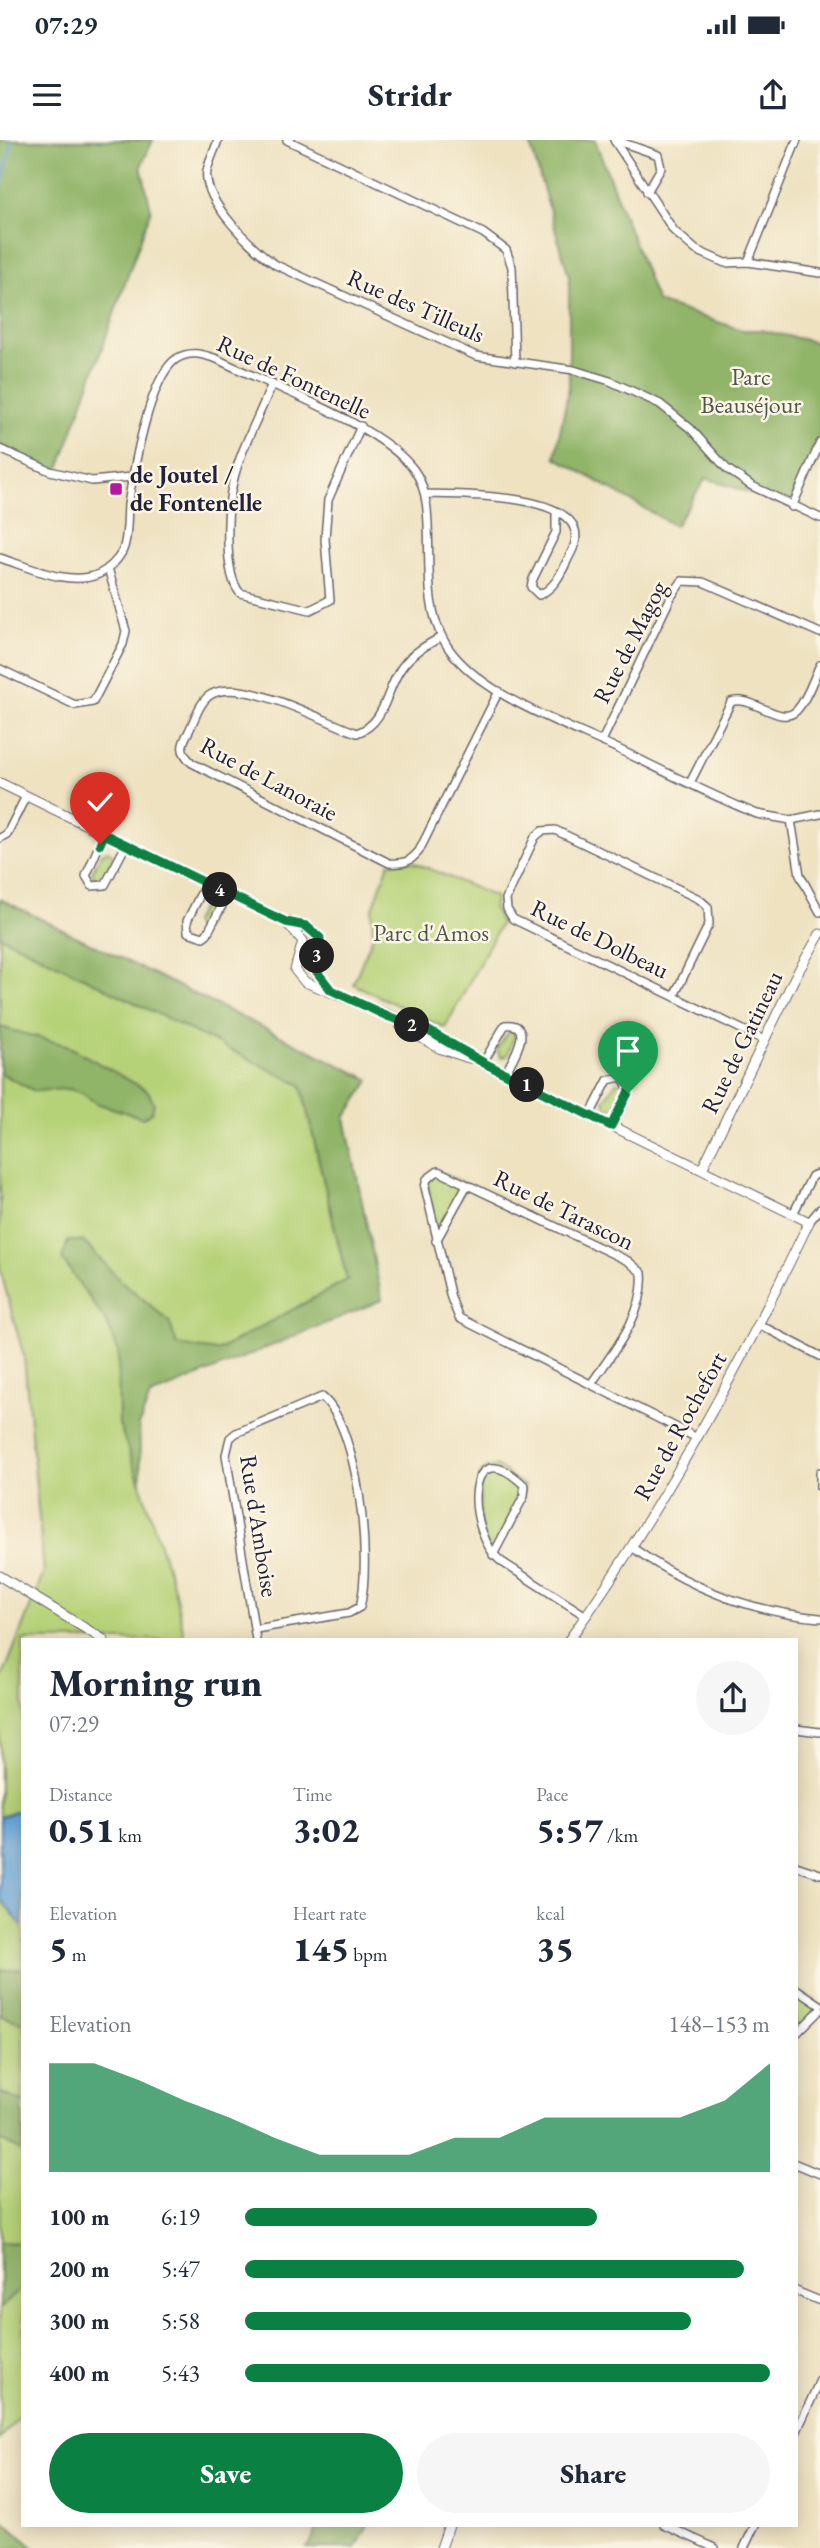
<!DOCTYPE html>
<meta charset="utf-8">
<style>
body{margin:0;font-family:"EB Garamond",serif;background:#f6f6f7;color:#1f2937;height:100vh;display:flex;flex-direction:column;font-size:26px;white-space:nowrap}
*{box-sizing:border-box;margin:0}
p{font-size:23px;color:#747a83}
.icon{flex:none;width:38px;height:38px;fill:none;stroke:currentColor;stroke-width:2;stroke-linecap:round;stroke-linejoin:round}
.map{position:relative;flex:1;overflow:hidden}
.side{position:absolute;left:21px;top:1498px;width:777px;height:889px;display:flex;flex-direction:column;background:#fff;border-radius:0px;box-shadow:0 4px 18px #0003}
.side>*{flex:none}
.pin{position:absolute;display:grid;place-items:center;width:60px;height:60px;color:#fff;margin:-72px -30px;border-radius:50% 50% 50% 0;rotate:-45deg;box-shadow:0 0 7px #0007}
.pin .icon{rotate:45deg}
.km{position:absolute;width:35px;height:35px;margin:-18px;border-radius:50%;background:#222;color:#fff;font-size:19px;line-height:35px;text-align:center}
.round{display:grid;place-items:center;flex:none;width:74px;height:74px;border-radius:37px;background:#f6f6f7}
.overview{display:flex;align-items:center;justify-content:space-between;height:119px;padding:0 28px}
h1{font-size:38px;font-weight:800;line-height:52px}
.figures{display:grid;grid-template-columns:repeat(3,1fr);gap:10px;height:119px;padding:7px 28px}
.figures div{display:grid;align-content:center}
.figures b{font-size:35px;font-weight:800}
.figures small{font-size:19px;font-weight:400}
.figures p{font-size:19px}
.chart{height:196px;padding:14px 28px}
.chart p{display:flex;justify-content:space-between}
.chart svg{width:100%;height:126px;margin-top:7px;fill:#0b8043;opacity:.7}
.cta{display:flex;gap:14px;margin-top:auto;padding:14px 28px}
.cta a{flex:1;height:80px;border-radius:42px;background:#0b8043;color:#fff;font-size:28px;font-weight:800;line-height:80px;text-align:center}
.cta a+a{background:#f6f6f7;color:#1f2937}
ul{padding:0 28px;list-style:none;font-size:23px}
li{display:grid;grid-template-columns:112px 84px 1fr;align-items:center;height:52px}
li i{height:18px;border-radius:9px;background:#0b8043}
.status{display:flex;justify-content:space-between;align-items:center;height:49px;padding:0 35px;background:#fff;direction:ltr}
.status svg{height:19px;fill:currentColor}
header{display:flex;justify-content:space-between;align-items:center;height:91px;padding:0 28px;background:#fff;font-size:32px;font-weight:800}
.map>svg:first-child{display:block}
.green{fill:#b6d278;stroke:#6c7a5a;stroke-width:2}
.forest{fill:#90b468;stroke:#596b52;stroke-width:2}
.water{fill:#67a6d9;stroke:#44648a;stroke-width:2}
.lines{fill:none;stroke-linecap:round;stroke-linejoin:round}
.stream{stroke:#67a6d9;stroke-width:2.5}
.minor-casing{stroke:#69656a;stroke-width:10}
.tertiary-casing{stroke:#69656a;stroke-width:11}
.minor{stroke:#fff;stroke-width:7}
.tertiary{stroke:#fff;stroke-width:9}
.route-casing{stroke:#fff;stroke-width:14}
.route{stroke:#0b8043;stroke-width:9}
.poi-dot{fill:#b5179e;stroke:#fcf5e5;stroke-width:2.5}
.labels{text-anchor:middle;stroke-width:5;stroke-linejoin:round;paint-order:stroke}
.street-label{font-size:24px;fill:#22223b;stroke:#fcf5e5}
.park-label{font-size:24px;fill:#4e574d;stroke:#fcf5e5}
.poi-label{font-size:24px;font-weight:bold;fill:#22223b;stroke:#fcf5e5;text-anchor:start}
</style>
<div class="status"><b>07:29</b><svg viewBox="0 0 49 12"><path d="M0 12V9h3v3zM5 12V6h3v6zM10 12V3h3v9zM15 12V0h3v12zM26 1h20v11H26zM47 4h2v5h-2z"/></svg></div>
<header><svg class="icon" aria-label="menu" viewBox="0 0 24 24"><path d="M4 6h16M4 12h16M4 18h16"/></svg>Stridr<svg class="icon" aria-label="share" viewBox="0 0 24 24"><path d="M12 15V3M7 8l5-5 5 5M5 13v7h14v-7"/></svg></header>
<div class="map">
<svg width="820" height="2408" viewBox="0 0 820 2408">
<rect width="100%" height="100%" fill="#fcf5e5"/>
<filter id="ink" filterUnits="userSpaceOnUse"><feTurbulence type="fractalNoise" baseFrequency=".0143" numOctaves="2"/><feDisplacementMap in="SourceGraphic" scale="14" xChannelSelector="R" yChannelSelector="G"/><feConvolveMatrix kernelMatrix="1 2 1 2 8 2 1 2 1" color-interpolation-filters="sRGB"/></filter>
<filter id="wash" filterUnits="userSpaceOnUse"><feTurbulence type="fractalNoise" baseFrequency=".00686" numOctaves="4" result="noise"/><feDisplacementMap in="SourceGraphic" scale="28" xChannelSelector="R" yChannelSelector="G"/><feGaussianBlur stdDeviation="1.57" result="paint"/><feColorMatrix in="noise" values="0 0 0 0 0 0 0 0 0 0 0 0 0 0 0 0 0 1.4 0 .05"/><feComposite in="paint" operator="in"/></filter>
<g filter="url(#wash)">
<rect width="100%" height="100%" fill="#eee2c1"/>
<!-- green -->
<g class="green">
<polygon points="108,711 113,715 103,740 96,742 92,732 101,714"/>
<polygon points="411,721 496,757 493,767 501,783 445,888 353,844 373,796 372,771 389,723"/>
<polygon points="207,759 212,761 214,768 204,788 197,791 193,782"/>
<polygon points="0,796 301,944 347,1140 217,1211 150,1256 139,1285 141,1346 174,1448 185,1500 23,1500 23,2272 0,2300 0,1544 44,1432 24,1217 0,1129"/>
<polygon points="510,890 515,893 507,916 500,917 497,909"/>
<polygon points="616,942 622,944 623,951 615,967 607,969 604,961"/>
<polygon points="438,1031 467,1045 436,1101 427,1039"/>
<polygon points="496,1326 525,1346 493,1415 480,1389 480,1334 487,1328"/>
<polygon points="796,1849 820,1865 796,1894"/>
</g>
<!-- forest -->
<g class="forest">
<polygon points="0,0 153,0 141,26 151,70 58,332 0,308"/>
<polygon points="529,0 595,0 657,162 742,190 760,190 820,203 820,303 792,367 706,338 675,386 555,317 569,247 569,136"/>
<polygon points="0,759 370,940 345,978 382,1160 150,1256 139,1285 141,1346 119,1284 118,1211 107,1183 62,1119 68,1101 83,1101 119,1139 169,1181 177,1205 217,1211 347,1140 301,945 0,796"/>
<polygon points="0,887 66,905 148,951 154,964 152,972 143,978 96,963 82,953 69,949 34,951 0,933"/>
<polygon points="19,1829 23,1830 23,1883 0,1875 0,1831"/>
<polygon points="0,1953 23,1962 23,2012 0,2000"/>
<polygon points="0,2102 23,2103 23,2147 0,2169"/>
<polygon points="0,2378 34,2408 0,2408"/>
<polygon points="319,2385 368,2385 356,2408 305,2408 309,2406"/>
</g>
<!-- water -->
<polygon class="water" points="23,1669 23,1787 0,1759 0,1677"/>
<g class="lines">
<!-- stream -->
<polyline class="stream" points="0,53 12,0"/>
</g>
</g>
<g filter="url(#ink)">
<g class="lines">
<defs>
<g id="minor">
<path d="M218,0c-3,10 -9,21 -11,31 -5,30 47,79 69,94l200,91 98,14 36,11 50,23 31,25 36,40 25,17 68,32"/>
<polyline points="287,0 483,93 506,110 512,127 515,222"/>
<polyline points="614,0 674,91 696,110 725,123 748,122 820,133"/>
<polyline points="615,0 658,15 661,28 647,52"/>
<polyline points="748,122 797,0"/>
<path d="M271,246c-12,31 -31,64 -38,96 -6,25 -10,92 7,111l70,17 20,-10 -5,-61 3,-39 33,-74"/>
<polyline points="0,309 50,331 92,341 132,337"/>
<path d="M425,354c32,1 179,-3 146,59 -9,17 -14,34 -32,42l-8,-8 2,-8 23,-47v-19"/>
<polyline points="792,367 820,303"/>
<path d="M0,418c29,9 69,29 99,16 9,-4 18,-13 23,-22 6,-12 5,-33 6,-47 5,-32 21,-127 48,-146 14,-9 26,-5 41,0 53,27 163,65 197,111 31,42 -5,131 39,184 37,45 112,70 165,95 46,22 92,46 139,65l34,6 29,-6"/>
<path d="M441,497c-14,8 -29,16 -39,30 -17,23 -15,55 -45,66 -33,-11 -113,-56 -145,-39 -12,6 -17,25 -23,37 -8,14 -10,20 3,32l197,100c15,1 21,-1 30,-12l80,-160"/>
<polyline points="0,529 75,565 93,562 123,504 126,491 108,428"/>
<polyline points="602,601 671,457 682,441 703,442 820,493"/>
<path d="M690,643l41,-81c21,-8 50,26 66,8 11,-12 16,-31 23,-45"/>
<polyline points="791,680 800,735 820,772"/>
<polyline points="104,694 86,736 92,746 105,745 126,705"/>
<polyline points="0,698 7,694 26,656"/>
<polyline points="206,743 187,781 188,792 203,797 207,794 228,754"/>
<polyline points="674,856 709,784 708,767 699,759 555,690 542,691 535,697 506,759 507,769 513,779 764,900"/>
<path d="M483,923l22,-38c32,-3 7,35 0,49"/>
<path d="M590,975l18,-35 13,-3c16,12 -2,35 -9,49"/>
<polyline points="793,1074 812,1036 820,1033"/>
<polyline points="809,1082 820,1069"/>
<polyline points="436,1101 467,1045"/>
<polyline points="758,1184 820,1216"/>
<path d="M591,1244c22,-32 55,-71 51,-111l-14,-12 -190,-90 -11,8 -2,8 26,111 8,20 238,120"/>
<polyline points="820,1332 820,1347"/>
<path d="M633,1408c56,40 118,64 187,70"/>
<path d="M493,1415l31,-59 1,-10c-63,-61 -59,49 -23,76l84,54"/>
<path d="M256,1500l-30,-185 4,-17 6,-5 86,-36c37,30 50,165 38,210l-11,6 -93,16"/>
<polyline points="796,1589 820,1592"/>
<polyline points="796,1726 820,1734"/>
<polyline points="796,1849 820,1865"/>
<polyline points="796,1894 820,1870"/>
<polyline points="796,2024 820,2034"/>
<polyline points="796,2151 820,2161"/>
<polyline points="796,2293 820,2240"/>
<polyline points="664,2385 715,2408"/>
<polyline points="744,2408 755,2385"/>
</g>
<g id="tertiary">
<polyline points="0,643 286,782 306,786 321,802 314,830 330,849"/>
<path d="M286,782l17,19 -8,29 10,12 122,48 56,33 326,159c-69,145 -147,287 -240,418"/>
<polyline points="400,885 439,908 469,918"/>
<polyline points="702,1029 795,837 820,794"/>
<polyline points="0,1436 104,1500"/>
<polyline points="441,2408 449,2385"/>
</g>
</defs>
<!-- minor casing -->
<use href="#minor" class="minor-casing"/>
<!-- tertiary casing -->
<use href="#tertiary" class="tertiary-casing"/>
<!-- minor -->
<use href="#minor" class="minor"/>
<!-- tertiary -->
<use href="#tertiary" class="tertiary"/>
</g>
</g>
<g class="lines" filter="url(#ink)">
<defs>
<polyline id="route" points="100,704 104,694 286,782 306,786 320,798 320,809 314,828 331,850 387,876 427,890 484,923 611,986 628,953"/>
</defs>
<!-- route casing -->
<use href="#route" class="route-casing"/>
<!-- route -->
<use href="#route" class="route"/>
</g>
<!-- markers -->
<rect class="poi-dot" x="109" y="342" width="14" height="14" rx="3.5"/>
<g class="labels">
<!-- street labels -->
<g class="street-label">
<text transform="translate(416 166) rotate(24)" y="8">Rue des Tilleuls</text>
<text transform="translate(294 237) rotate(25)" y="8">Rue de Fontenelle</text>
<text transform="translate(630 502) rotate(-63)" y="8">Rue de Magog</text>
<text transform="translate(269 639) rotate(28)" y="8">Rue de Lanoraie</text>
<text transform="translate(600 799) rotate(26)" y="8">Rue de Dolbeau</text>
<text transform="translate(742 902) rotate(-64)" y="8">Rue de Gatineau</text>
<text transform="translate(564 1070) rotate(26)" y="8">Rue de Tarascon</text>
<text transform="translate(680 1286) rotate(-61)" y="8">Rue de Rochefort</text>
<text transform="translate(259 1386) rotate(81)" y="8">Rue d'Amboise</text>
</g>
<!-- park labels -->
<g class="park-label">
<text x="751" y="245">Parc<tspan x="751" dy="28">Beauséjour</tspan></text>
<text x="431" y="801">Parc d'Amos</text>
</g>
<!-- poi labels -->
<g class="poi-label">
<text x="130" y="343">de Joutel /<tspan x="130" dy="28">de Fontenelle</tspan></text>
</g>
</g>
</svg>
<div class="pin" style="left:628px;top:953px;background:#1e9e55"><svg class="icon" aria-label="arrive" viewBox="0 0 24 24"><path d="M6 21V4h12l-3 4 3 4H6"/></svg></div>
<div class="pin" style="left:100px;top:704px;background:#d93025"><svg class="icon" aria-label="check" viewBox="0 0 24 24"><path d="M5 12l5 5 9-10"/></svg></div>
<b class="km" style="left:527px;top:945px">1</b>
<b class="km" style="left:412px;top:885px">2</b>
<b class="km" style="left:317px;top:816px">3</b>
<b class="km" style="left:220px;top:750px">4</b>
<section class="side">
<div class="overview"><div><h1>Morning run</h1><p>07:29</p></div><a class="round"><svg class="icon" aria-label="share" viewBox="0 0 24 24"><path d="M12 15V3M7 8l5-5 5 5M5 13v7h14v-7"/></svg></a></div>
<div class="figures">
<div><p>Distance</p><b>0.51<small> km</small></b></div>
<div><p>Time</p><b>3:02</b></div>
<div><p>Pace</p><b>5:57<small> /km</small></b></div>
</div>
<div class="figures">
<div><p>Elevation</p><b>5<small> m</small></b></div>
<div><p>Heart rate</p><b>145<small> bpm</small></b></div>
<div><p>kcal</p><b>35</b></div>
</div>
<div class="chart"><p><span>Elevation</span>148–153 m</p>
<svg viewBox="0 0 160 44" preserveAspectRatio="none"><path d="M0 44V6L10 6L20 12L30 19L40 25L50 32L60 38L70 38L80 38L90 32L100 32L110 25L120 25L130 25L140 25L150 19L160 6V44z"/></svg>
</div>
<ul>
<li><b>100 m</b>6:19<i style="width:67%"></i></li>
<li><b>200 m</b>5:47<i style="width:95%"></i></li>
<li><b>300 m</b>5:58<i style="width:85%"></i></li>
<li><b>400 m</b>5:43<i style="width:100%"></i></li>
</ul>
<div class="cta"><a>Save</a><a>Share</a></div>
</section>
</div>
